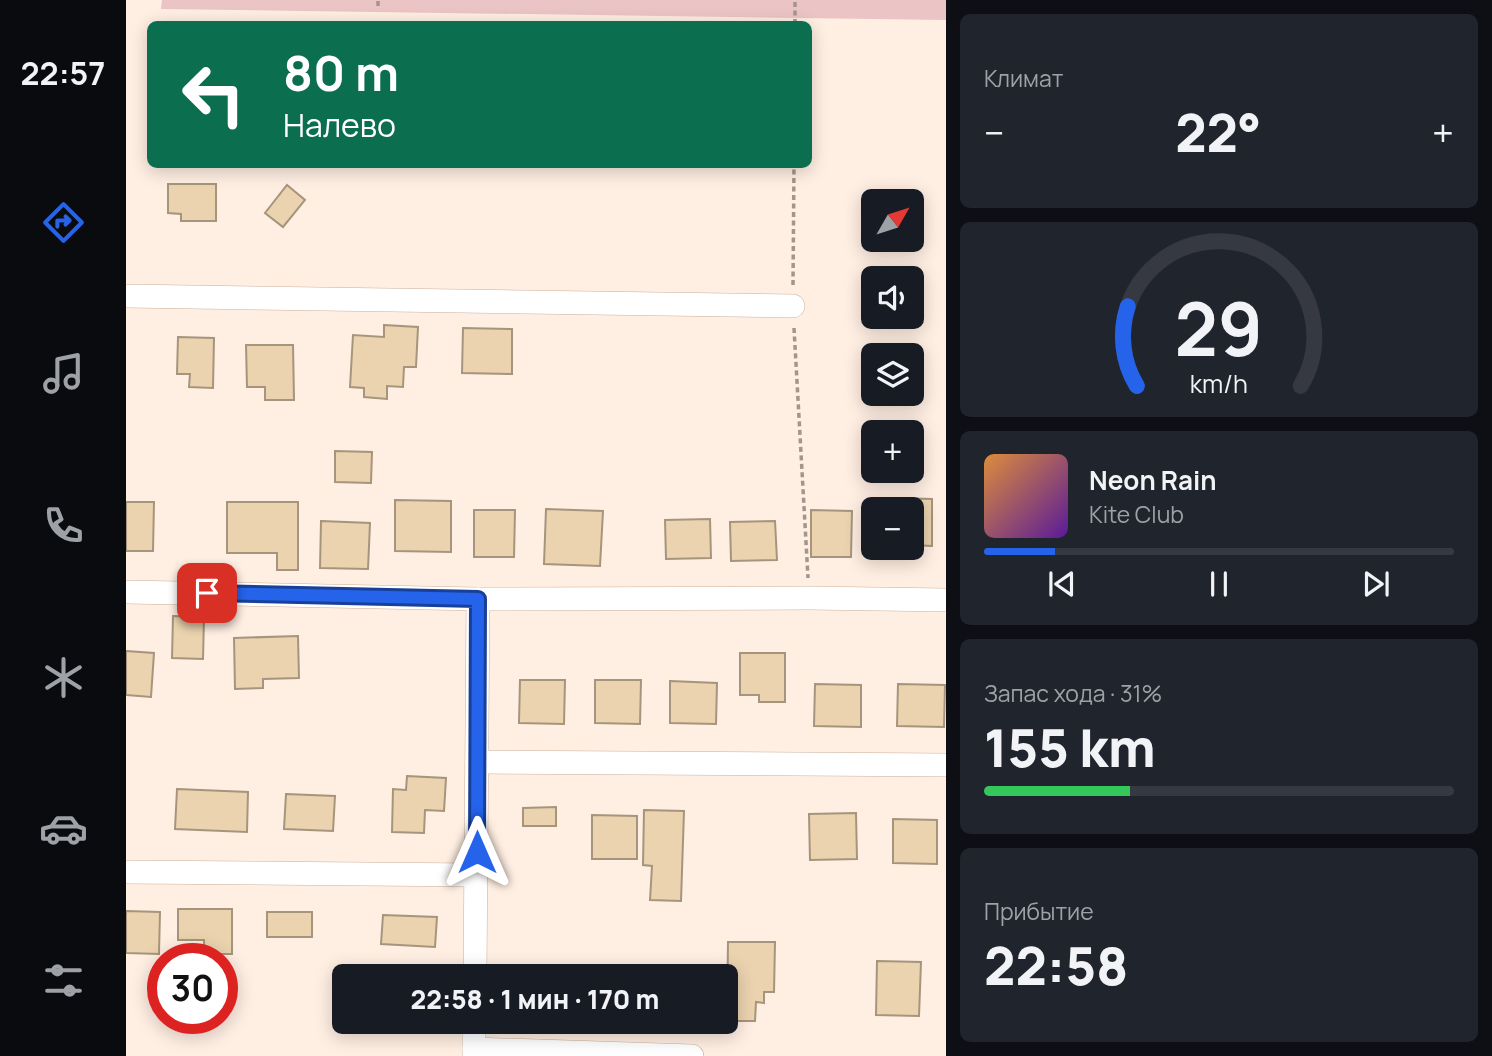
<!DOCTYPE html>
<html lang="ru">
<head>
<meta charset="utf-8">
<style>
	body { margin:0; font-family:Manrope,sans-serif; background:#20242c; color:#f1f3f6; height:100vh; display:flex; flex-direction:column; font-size:26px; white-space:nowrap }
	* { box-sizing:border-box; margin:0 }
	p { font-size:23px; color:#9ea1a6 }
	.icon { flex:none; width:38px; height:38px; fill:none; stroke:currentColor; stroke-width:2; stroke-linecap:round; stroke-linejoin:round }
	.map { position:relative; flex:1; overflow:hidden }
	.side { display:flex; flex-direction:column; gap:14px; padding:14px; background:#0d0f14; width:546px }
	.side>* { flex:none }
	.banner { position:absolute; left:21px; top:21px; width:665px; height:147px; border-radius:10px; box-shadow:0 4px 18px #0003; background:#0b6e4f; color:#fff; overflow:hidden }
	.needle { width:46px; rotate:51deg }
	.controls { position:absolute; left:735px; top:189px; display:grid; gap:14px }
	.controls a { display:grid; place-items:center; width:63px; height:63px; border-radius:10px; background:#171b24; box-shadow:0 4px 18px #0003; font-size:35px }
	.speed { position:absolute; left:21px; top:943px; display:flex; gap:14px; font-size:35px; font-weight:700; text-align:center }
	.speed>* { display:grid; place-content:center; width:91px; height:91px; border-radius:50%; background:#171b24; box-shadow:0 4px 18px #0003; line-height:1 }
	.speed .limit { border:10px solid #d22; background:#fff; color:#111 }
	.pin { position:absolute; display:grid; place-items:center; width:60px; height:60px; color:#fff; margin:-30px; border-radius:14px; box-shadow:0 4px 10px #0006 }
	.me { position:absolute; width:77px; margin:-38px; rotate:0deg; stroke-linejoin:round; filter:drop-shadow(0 0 5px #0008) }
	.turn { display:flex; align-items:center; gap:24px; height:147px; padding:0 21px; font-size:32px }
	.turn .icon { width:91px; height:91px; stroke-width:2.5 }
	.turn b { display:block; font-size:49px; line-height:60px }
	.big { font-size:52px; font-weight:800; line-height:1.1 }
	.side .tile { flex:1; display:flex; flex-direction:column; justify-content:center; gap:10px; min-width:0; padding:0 24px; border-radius:10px; background:#20242c }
	.side .dial { align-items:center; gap:0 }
	.dial svg { height:182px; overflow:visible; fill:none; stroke:#363941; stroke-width:7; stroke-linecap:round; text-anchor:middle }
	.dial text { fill:#f1f3f6; stroke:none }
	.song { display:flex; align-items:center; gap:21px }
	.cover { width:84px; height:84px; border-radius:10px; background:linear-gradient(135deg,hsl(30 70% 55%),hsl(270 70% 35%)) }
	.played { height:7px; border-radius:4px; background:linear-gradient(90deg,#2563eb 15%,#363941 15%) }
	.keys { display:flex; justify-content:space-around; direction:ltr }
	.heat { display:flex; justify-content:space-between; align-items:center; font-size:38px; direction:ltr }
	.charge { height:10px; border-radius:5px; background:linear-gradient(90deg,#34c759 31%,#363941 0) }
	.trip { position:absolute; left:206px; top:964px; width:406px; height:70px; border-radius:10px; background:#171b24; box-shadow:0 4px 18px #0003; font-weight:800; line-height:70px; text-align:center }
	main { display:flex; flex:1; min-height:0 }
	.tab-bar { display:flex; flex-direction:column; width:126px; justify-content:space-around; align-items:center; background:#090b0e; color:#9ea1a6 }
	.tab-bar .icon { width:49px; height:49px }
	.tab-bar .selected { color:#2563eb }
	.tab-bar b { font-size:32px; color:#f1f3f6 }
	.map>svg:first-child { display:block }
	.green { fill:#ebc5c5 }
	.building { fill:#ebd3af; stroke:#a6957c; stroke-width:2 }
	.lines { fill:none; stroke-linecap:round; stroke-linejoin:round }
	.minor-casing { stroke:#cab09d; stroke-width:24 }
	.path { stroke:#a3958b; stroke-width:3.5; stroke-dasharray:5 3.5; stroke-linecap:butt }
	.minor { stroke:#fff; stroke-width:23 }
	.route-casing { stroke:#184099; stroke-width:18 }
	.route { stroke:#2563eb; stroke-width:12 }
</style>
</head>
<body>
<main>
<nav class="tab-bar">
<b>22:57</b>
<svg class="icon selected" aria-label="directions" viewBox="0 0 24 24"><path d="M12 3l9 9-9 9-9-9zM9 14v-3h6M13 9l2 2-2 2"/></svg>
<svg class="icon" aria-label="music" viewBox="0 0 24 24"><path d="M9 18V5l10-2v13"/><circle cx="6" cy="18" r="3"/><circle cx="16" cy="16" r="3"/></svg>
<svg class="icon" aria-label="phone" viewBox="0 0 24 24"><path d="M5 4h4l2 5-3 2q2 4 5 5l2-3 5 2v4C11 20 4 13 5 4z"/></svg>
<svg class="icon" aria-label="climate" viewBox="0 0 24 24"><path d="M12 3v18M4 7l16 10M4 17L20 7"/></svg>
<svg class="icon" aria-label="car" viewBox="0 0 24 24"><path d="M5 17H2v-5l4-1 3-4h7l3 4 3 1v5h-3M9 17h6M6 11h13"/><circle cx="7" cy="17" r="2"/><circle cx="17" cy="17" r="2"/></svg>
<svg class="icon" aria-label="filters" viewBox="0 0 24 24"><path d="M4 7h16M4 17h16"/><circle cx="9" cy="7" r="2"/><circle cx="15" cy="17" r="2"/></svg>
</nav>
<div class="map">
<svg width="820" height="1056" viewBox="0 0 820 1056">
	<rect width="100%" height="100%" fill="#ffeee2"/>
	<path class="green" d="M 36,0 L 820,0 L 820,20 L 35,9 Z"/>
	<g class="building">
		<path d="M 42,184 L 90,184 L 90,221 L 55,221 L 55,214 L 42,213 Z"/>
		<path d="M 161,185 L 179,200 L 157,227 L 139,213 Z"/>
		<path d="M 258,325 L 292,327 L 290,367 L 278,367 L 277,387 L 261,386 L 261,399 L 238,397 L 238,388 L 224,387 L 227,335 L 258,337 Z"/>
		<path d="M 337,328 L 386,329 L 386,374 L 336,373 Z"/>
		<path d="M 52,337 L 88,338 L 87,388 L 63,387 L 64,374 L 51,374 Z"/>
		<path d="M 120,345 L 167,345 L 168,400 L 139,400 L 139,387 L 121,387 Z"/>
		<path d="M 209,451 L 246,452 L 245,483 L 209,482 Z"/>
		<path d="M 766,498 L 806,499 L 806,546 L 786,545 L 786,509 L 766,509 Z"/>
		<path d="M 269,500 L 325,501 L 325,552 L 269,551 Z"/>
		<path d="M 0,502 L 28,502 L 27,551 L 0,551 Z"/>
		<path d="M 101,502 L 172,502 L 172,570 L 151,570 L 151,553 L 101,553 Z"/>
		<path d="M 420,509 L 477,511 L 474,566 L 418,564 Z"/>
		<path d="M 348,510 L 389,510 L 388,557 L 348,557 Z"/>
		<path d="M 685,510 L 726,511 L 725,557 L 685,557 Z"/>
		<path d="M 584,519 L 585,558 L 540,559 L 539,520 Z"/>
		<path d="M 195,521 L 244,523 L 242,569 L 194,568 Z"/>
		<path d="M 649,521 L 651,560 L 605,561 L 604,522 Z"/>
		<path d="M 47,616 L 78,617 L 77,659 L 46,658 Z"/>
		<path d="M 172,636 L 173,678 L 137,679 L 137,688 L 109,689 L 108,638 Z"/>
		<path d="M 0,651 L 28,653 L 25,697 L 0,695 Z"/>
		<path d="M 614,653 L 659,653 L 659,702 L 633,702 L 633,695 L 614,695 Z"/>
		<path d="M 394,680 L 439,680 L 438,724 L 393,723 Z"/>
		<path d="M 469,680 L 515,680 L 514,724 L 469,723 Z"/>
		<path d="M 544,681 L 591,683 L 590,724 L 544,723 Z"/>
		<path d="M 689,684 L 735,685 L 735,727 L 688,726 Z"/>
		<path d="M 772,684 L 819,685 L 818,727 L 771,726 Z"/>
		<path d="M 281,776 L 320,778 L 318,811 L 299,810 L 298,833 L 266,832 L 267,789 L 280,790 Z"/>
		<path d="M 51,789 L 122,792 L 121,832 L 49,829 Z"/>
		<path d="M 160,794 L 209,796 L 207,831 L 158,829 Z"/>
		<path d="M 430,807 L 430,826 L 397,826 L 397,808 Z"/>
		<path d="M 518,810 L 558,811 L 555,901 L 524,900 L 526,866 L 517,865 Z"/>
		<path d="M 730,813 L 731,859 L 684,860 L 683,814 Z"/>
		<path d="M 466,815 L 511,816 L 511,859 L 466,859 Z"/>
		<path d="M 767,819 L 811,820 L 811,864 L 767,863 Z"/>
		<path d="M 52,909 L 106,909 L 106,954 L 78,954 L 78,940 L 52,940 Z"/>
		<path d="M 0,911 L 34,912 L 33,954 L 0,953 Z"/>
		<rect x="141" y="912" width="45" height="25"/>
		<path d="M 257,915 L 311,917 L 309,947 L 255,944 Z"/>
		<path d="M 602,942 L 649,942 L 648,992 L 638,992 L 638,1003 L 630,1002 L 629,1021 L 601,1021 Z"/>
		<path d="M 751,961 L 795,962 L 793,1016 L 750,1015 Z"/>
	</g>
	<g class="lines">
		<defs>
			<g id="minor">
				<path d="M 0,296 L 667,306"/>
				<path d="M 0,592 L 352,599 L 683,598 L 820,600"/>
				<path d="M 351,762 L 820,765"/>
				<path d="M 0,872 L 350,875"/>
				<path d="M 349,976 L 352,599"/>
				<path d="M 348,1049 L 566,1056"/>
				<path d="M 348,1056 L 348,1022"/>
			</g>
		</defs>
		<use href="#minor" class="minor-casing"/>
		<g class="path">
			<path d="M 252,6 L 252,0"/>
			<path d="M 669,24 L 669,0"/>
			<path d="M 667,285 L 668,164"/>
			<path d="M 668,328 L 682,578"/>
		</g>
		<use href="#minor" class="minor"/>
	</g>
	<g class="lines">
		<defs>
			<path id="route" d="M 81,593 L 352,599 L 351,852"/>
		</defs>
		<use href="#route" class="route-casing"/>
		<use href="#route" class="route"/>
	</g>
</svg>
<div class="controls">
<a><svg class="needle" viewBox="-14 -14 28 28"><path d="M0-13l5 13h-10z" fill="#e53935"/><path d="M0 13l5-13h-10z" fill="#9ea1a6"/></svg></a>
<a><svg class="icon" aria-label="sound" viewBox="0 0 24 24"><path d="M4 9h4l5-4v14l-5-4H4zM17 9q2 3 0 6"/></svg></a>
<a><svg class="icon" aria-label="layers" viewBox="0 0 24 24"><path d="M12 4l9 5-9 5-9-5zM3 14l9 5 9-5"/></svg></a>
<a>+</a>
<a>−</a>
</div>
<div class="speed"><div class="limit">30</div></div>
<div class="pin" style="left:81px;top:593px;background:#d93025"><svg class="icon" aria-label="arrive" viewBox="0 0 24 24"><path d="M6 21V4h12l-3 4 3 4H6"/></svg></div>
<svg class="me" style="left:351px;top:852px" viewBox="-20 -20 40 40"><path d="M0-17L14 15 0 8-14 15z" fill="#2563eb" stroke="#fff" stroke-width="4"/></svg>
<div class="trip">22:58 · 1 мин · 170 m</div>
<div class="banner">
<div class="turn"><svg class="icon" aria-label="left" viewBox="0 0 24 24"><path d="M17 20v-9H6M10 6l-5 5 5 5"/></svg><div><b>80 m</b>Налево</div></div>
</div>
</div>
<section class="side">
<div class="tile"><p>Климат</p>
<div class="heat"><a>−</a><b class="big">22°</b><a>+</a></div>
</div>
<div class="tile dial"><svg viewBox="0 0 100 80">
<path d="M14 69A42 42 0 1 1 86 69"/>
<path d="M14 69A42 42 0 0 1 10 34" stroke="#2563eb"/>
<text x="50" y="56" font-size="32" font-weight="700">29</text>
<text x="50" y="72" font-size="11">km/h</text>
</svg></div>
<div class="tile">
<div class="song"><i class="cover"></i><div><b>Neon Rain</b><p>Kite Club</p></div></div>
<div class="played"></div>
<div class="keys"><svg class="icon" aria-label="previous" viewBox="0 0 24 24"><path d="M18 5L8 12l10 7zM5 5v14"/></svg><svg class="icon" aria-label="pause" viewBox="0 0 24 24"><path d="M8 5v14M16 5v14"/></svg><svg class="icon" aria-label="next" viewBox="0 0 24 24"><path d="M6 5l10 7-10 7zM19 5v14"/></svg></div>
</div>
<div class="tile"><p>Запас хода · 31%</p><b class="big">155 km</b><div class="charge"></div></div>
<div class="tile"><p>Прибытие</p><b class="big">22:58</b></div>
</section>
</main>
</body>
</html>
